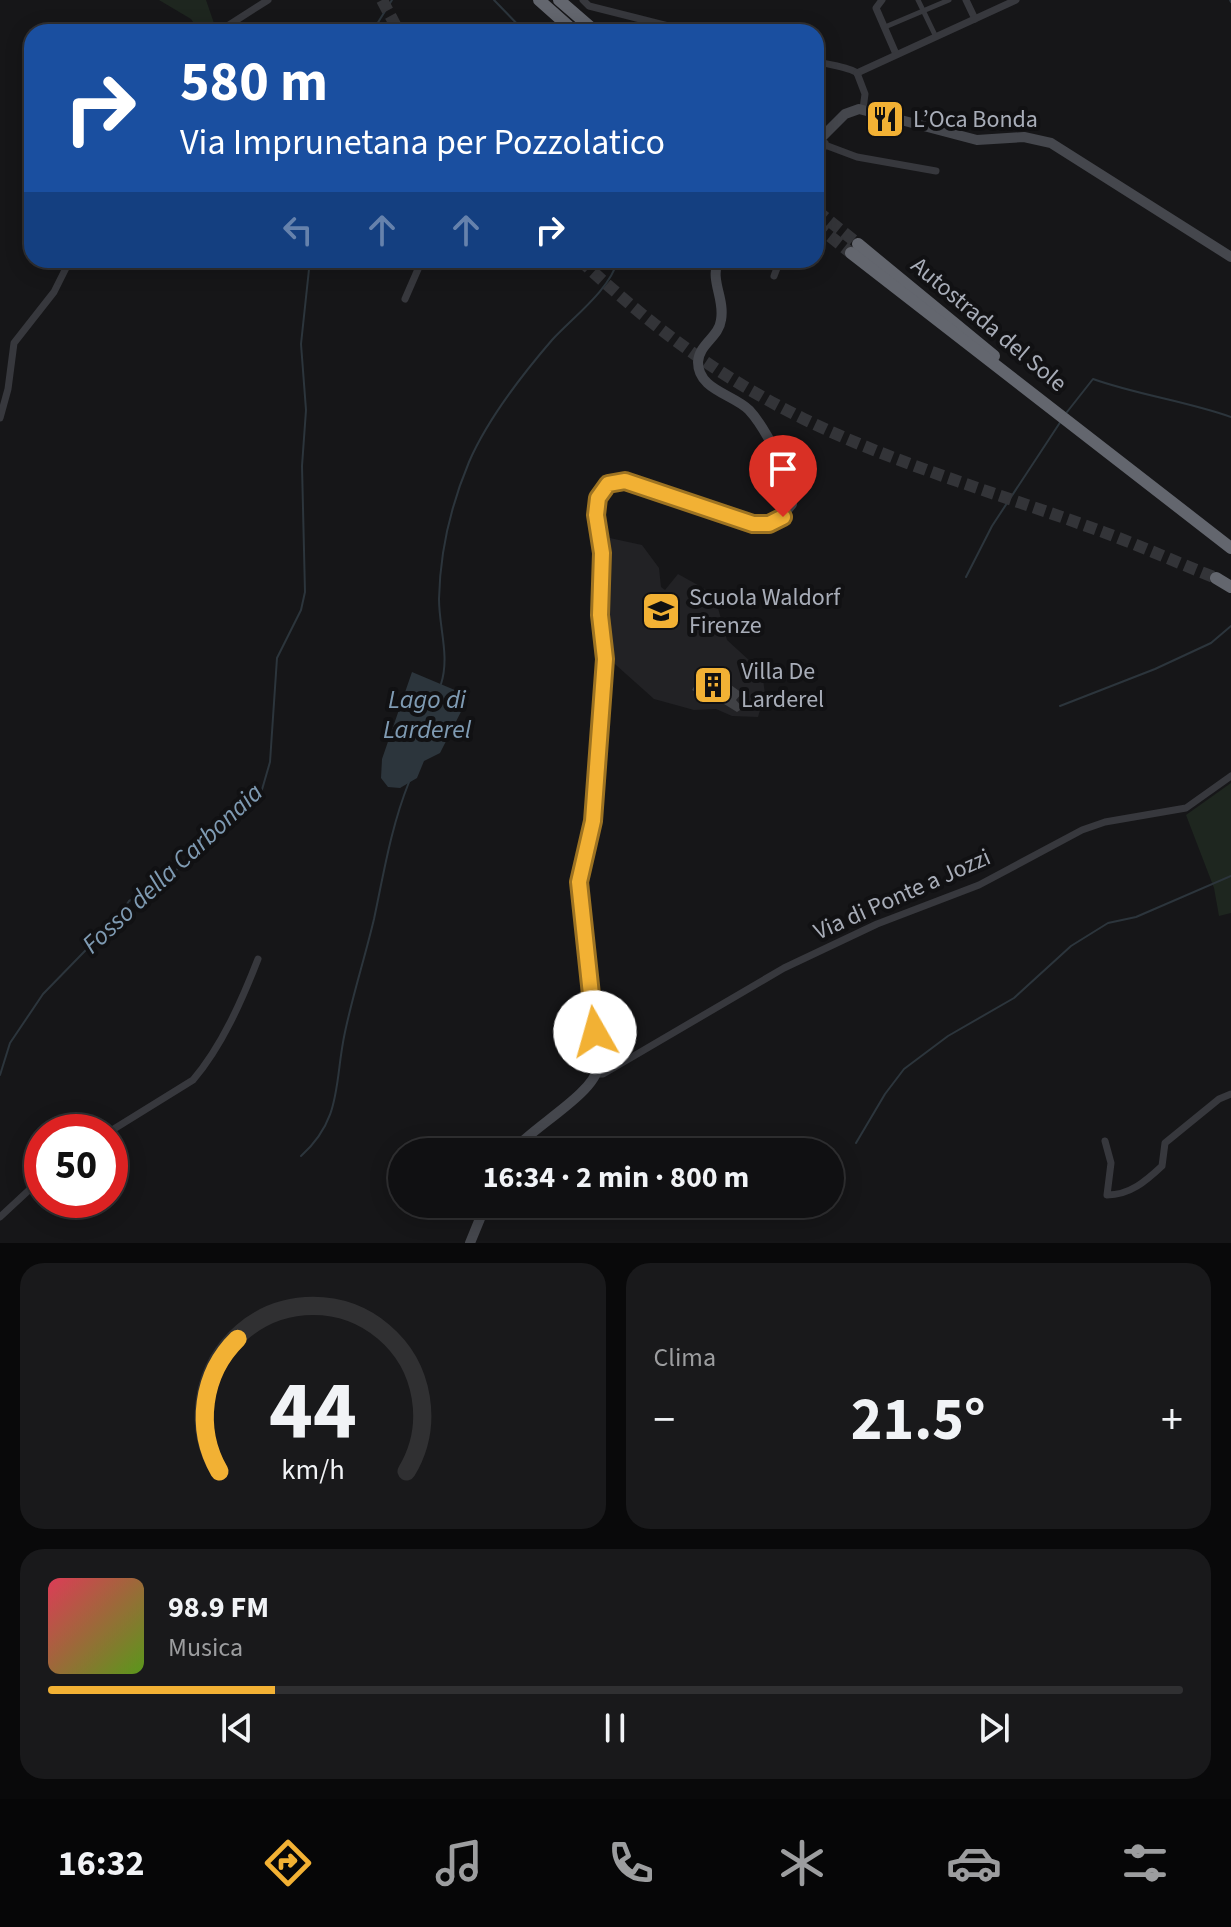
<!DOCTYPE html>
<html lang="it">
<head>
<meta charset="utf-8">
<style>
	body { margin:0; font-family:"Source Sans 3",sans-serif; background:#19191b; color:#f1f3f6; height:100vh; display:flex; flex-direction:column; font-size:30px; white-space:nowrap }
	* { box-sizing:border-box; margin:0 }
	p { font-size:26px; color:#9c9d9f }
	.icon { flex:none; width:44px; height:44px; fill:none; stroke:currentColor; stroke-width:2; stroke-linecap:round; stroke-linejoin:round }
	.map { position:relative; height:1243px; overflow:hidden }
	.details { display:flex; flex-direction:column; gap:20px; padding:20px; background:#09090a; flex:1 }
	.details>* { flex:none }
	.guide { position:absolute; left:24px; top:24px; width:800px; height:244px; border-radius:24px; box-shadow:0 4px 20px #0003,0 0 0 2px #303032; background:#1a4fa0; color:#fff; overflow:hidden }
	.speed { position:absolute; left:24px; top:1114px; display:flex; gap:16px; font-size:40px; font-weight:700; text-align:center }
	.speed>* { display:grid; place-content:center; width:104px; height:104px; border-radius:50%; background:#101012; box-shadow:0 4px 20px #0003,0 0 0 2px #303032; line-height:1 }
	.speed .limit { border:12px solid #d22; background:#fff; color:#111 }
	.pin { position:absolute; display:grid; place-items:center; width:68px; height:68px; color:#fff; margin:-82px -34px; border-radius:50% 50% 50% 0; rotate:-45deg; box-shadow:0 0 8px #0007 }
	.pin .icon { rotate:45deg }
	.me { position:absolute; width:88px; margin:-44px; rotate:353deg; stroke-linejoin:round; filter:drop-shadow(0 0 6px #0008) }
	.turn { display:flex; align-items:center; gap:28px; height:168px; padding:0 24px; font-size:36px }
	.turn .icon { width:104px; height:104px; stroke-width:2.5 }
	.turn b { display:block; font-size:56px; line-height:68px }
	.lanes { display:flex; align-items:center; height:76px; padding:0 24px; background:#0003; justify-content:center; gap:40px; direction:ltr }
	.lanes .off { opacity:.35 }
	.big { font-size:60px; font-weight:700; line-height:1.1 }
	.details .card { flex:1; display:flex; flex-direction:column; justify-content:center; gap:12px; min-width:0; padding:0 28px; border-radius:24px; background:#19191b }
	.details .dial { align-items:center; gap:0 }
	.dial svg { height:208px; overflow:visible; fill:none; stroke:#303032; stroke-width:7; stroke-linecap:round; text-anchor:middle }
	.dial text { fill:#f1f3f6; stroke:none }
	.song { display:flex; align-items:center; gap:24px }
	.cover { width:96px; height:96px; border-radius:12px; background:linear-gradient(135deg,hsl(350 70% 55%),hsl(90 70% 35%)) }
	.played { height:8px; border-radius:4px; background:linear-gradient(90deg,#f2b134 20%,#303032 20%) }
	.keys { display:flex; justify-content:space-around; direction:ltr }
	.heat { display:flex; justify-content:space-between; align-items:center; font-size:44px; direction:ltr }
	.details .tiles { flex:1; display:grid; gap:20px; grid-template-columns:1fr 1fr }
	.card:last-child { grid-column:span 2 }
	.trip { position:absolute; left:388px; top:1138px; width:456px; height:80px; border-radius:40px; background:#101012; box-shadow:0 4px 20px #0003,0 0 0 2px #303032; font-weight:700; line-height:80px; text-align:center }
	.menu { display:flex; height:128px; justify-content:space-around; align-items:center; background:#060607; color:#9c9d9f }
	.menu .icon { width:56px; height:56px }
	.menu .active { color:#f2b134 }
	.menu b { font-size:36px; color:#f1f3f6 }
	.map>svg:first-child { display:block }
	.built { fill:#222225 }
	.green { fill:#1e261f }
	.water { fill:#2c353c }
	.lines { fill:none; stroke-linecap:round; stroke-linejoin:round }
	.stream { stroke:#2c353c; stroke-width:2 }
	.building { fill:#404145 }
	.motorway-tunnel { stroke:#333438; stroke-width:12; stroke-dasharray:12 6; stroke-linecap:butt }
	.pedestrian { stroke:#37383d; stroke-width:5 }
	.minor { stroke:#37383d; stroke-width:7 }
	.secondary { stroke:#45474d; stroke-width:10 }
	.motorway { stroke:#63666e; stroke-width:12 }
	.route-casing { stroke:#9d7322; stroke-width:20 }
	.route { stroke:#f2b134; stroke-width:14 }
	.labels { text-anchor:middle; stroke-width:8; stroke-linejoin:round; paint-order:stroke }
	.poi-label { font-size:24px; fill:#a8adb8; stroke:#111113; text-anchor:start }
	.street-label { font-size:24px; fill:#a8adb8; stroke:#111113 }
	.water-label { font-size:26px; font-style:italic; fill:#7f9bb3; stroke:#111113 }
</style>
</head>
<body>
<div class="map">
<svg width="1231" height="1243" viewBox="0 0 1231 1243">
	<rect width="100%" height="100%" fill="#161618"/>
	<path class="built" d="M 605,537 L 642,545 L 659,568 L 661,587 L 665,590 L 678,574 L 714,594 L 727,640 L 762,672 L 765,694 L 758,717 L 732,716 L 716,709 L 694,710 L 654,699 L 607,657 L 603,629 Z"/>
	<g class="green">
		<path d="M 159,0 L 206,0 L 216,29 L 200,32 L 191,19 Z"/>
		<path d="M 1231,783 L 1231,913 L 1219,916 L 1214,888 L 1186,815 Z"/>
	</g>
	<path class="water" d="M 412,672 L 469,696 L 440,753 L 424,761 L 417,778 L 400,788 L 388,787 L 381,778 L 382,759 Z"/>
	<g class="lines">
		<g class="stream">
			<path d="M 494,0 L 525,32"/>
			<path d="M 1230,0 L 1231,2"/>
			<path d="M 372,32 L 392,0"/>
			<path d="M 1067,412 L 1093,379 C 1138,395 1186,401 1231,417"/>
			<path d="M 966,577 L 992,526 L 1061,421"/>
			<path d="M 441,684 C 450,656 439,628 439,599 C 440,551 451,505 469,462 C 488,418 521,376 552,340 C 573,317 609,291 618,260"/>
			<path d="M 1060,706 L 1155,669 L 1211,643 L 1231,626"/>
			<path d="M 0,1075 L 10,1043 L 43,994 L 119,916 L 129,901 L 162,883 L 261,793 L 270,762 L 277,658 L 301,610 L 305,592 L 302,466 L 306,410 L 301,344 L 310,260"/>
			<path d="M 856,1143 L 885,1094 L 904,1069 L 948,1036 L 1014,998 L 1071,946 L 1108,923 L 1136,917 L 1231,876"/>
			<path d="M 301,1156 C 343,1118 334,1082 345,1032 C 353,994 365,957 374,919 C 384,872 391,827 409,782"/>
		</g>
	</g>
	<path class="building" d="M 706,667 L 742,693 L 736,700 L 743,708 L 737,712 L 711,696 L 709,699 L 692,690 Z"/>
	<g class="lines">
		<g class="motorway-tunnel">
			<path d="M 382,0 L 399,32"/>
			<path d="M 816,210 L 858,244"/>
			<path d="M 816,225 L 851,253"/>
			<path d="M 580,260 C 635,311 693,358 759,395 C 866,457 988,489 1103,532 C 1141,546 1178,563 1216,578"/>
		</g>
		<g class="pedestrian">
			<path d="M 918,0 L 936,37"/>
			<path d="M 885,27 L 949,0"/>
		</g>
		<g class="minor">
			<path d="M 583,0 L 589,6 L 692,32"/>
			<path d="M 882,0 L 876,8 L 896,54"/>
			<path d="M 966,0 L 975,19"/>
			<path d="M 218,32 L 268,0"/>
			<path d="M 816,61 C 828,65 850,67 857,73"/>
			<path d="M 857,73 L 1016,0"/>
			<path d="M 857,73 L 865,94 L 863,109"/>
			<path d="M 825,145 L 857,157 L 936,171"/>
			<path d="M 816,168 L 825,143"/>
			<path d="M 774,276 L 780,260"/>
			<path d="M 405,299 L 422,260"/>
			<path d="M 0,418 L 8,389 L 14,343 L 54,292 L 70,260"/>
			<path d="M 597,1074 L 603,1074 L 784,968 L 877,924 L 979,885 L 1082,830 L 1105,822 L 1186,808 L 1231,776"/>
			<path d="M 109,1132 L 193,1080 C 222,1046 242,1000 258,959"/>
			<path d="M 1105,1141 L 1111,1163 L 1107,1195 C 1130,1195 1146,1181 1162,1166 L 1165,1143 L 1219,1099 L 1231,1094"/>
			<path d="M 0,1217 L 42,1178"/>
		</g>
		<g class="secondary">
			<path d="M 816,143 L 845,114 L 859,109 L 977,140 L 1024,137 L 1051,143 L 1231,257"/>
			<path d="M 512,1152 C 531,1128 594,1094 598,1067 L 579,882 L 593,821 L 605,659 L 600,615 L 602,553 L 596,522 L 598,498 L 608,484 L 625,481 L 759,524 L 779,520 L 792,504 C 795,483 764,426 749,410 C 733,394 698,390 698,362 C 699,344 719,337 721,320 C 725,298 710,282 718,260"/>
			<path d="M 470,1243 L 486,1204"/>
		</g>
		<g class="motorway">
			<path d="M 539,0 L 575,32"/>
			<path d="M 559,0 L 596,32"/>
			<path d="M 858,244 L 994,356"/>
			<path d="M 851,253 L 1231,548"/>
			<path d="M 1216,578 L 1231,587"/>
		</g>
	</g>
	<g class="lines">
		<defs>
			<path id="route" d="M 595,1032 L 579,882 L 593,821 L 605,659 L 600,615 L 602,553 L 596,515 L 598,498 L 608,484 L 625,481 L 753,524 L 769,524 L 783,517"/>
		</defs>
		<use href="#route" class="route-casing"/>
		<use href="#route" class="route"/>
	</g>
	<defs>
		<symbol id="restaurant-square" viewBox="-11 -11 22 22"><rect x="-9" y="-9" width="18" height="18" rx="4" fill="#f2b134" stroke="#111113"/><path d="M-5-6h1v4h1v-4h1v4h1v-4h1v5L-1.5 .5V6h-2V.5L-5-1ZM5-6V6H3V1.5H1.5Q1.5-4 5-6Z" fill="#111"/></symbol>
		<symbol id="school-square" viewBox="-11 -11 22 22"><rect x="-9" y="-9" width="18" height="18" rx="4" fill="#f2b134" stroke="#111113"/><path d="M0-5L7-2L0 1L-7-2ZM-4 1L0 2.5L4 1V4Q0 6-4 4Z" fill="#111"/></symbol>
		<symbol id="building-square" viewBox="-11 -11 22 22"><rect x="-9" y="-9" width="18" height="18" rx="4" fill="#f2b134" stroke="#111113"/><path d="M-4-6H4V6H1V3H-1V6H-4ZM-2.5-4.3h1.7v1.8h-1.7ZM.8-4.3h1.7v1.8H.8ZM-2.5-1h1.7V.8h-1.7ZM.8-1h1.7V.8H.8Z" fill="#111"/></symbol>
	</defs>
	<g fill-rule="evenodd">
		<use href="#restaurant-square" x="863" y="97" width="44" height="44"/>
		<use href="#school-square" x="639" y="589" width="44" height="44"/>
		<use href="#building-square" x="691" y="663" width="44" height="44"/>
	</g>
	<g class="labels">
		<g class="poi-label">
			<text x="913" y="127">L’Oca Bonda</text>
			<text x="689" y="605">Scuola Waldorf<tspan x="689" dy="28">Firenze</tspan></text>
			<text x="741" y="679">Villa De<tspan x="741" dy="28">Larderel</tspan></text>
		</g>
		<g class="street-label">
			<text transform="translate(989 324) rotate(40)" y="8">Autostrada del Sole</text>
			<text transform="translate(902 894) rotate(-24)" y="8">Via di Ponte a Jozzi</text>
		</g>
		<g class="water-label">
			<text x="427" y="708">Lago di<tspan x="427" dy="30">Larderel</tspan></text>
			<text transform="translate(172 868) rotate(-43)" y="9">Fosso della Carbonaia</text>
		</g>
	</g>
</svg>
<div class="speed"><div class="limit">50</div></div>
<div class="pin" style="left:783px;top:517px;background:#d93025"><svg class="icon" aria-label="arrive" viewBox="0 0 24 24"><path d="M6 21V4h12l-3 4 3 4H6"/></svg></div>
<svg class="me" style="left:595px;top:1032px" viewBox="-20 -20 40 40"><circle r="19" fill="#fff"/><path d="M0-13L10 11 0 6-10 11z" fill="#f2b134"/></svg>
<div class="trip">16:34 · 2 min · 800 m</div>
<div class="guide">
<div class="turn"><svg class="icon" aria-label="right" viewBox="0 0 24 24"><path d="M7 20v-9h11M14 6l5 5-5 5"/></svg><div><b>580 m</b>Via Imprunetana per Pozzolatico</div></div>
<div class="lanes"><svg class="icon off" aria-label="left" viewBox="0 0 24 24"><path d="M17 20v-9H6M10 6l-5 5 5 5"/></svg><svg class="icon off" aria-label="ahead" viewBox="0 0 24 24"><path d="M12 20V5M6 11l6-6 6 6"/></svg><svg class="icon off" aria-label="ahead" viewBox="0 0 24 24"><path d="M12 20V5M6 11l6-6 6 6"/></svg><svg class="icon" aria-label="right" viewBox="0 0 24 24"><path d="M7 20v-9h11M14 6l5 5-5 5"/></svg></div>
</div>
</div>
<section class="details">
<div class="tiles">
<div class="card dial"><svg viewBox="0 0 100 80">
<path d="M14 69A42 42 0 1 1 86 69"/>
<path d="M14 69A42 42 0 0 1 21 18" stroke="#f2b134"/>
<text x="50" y="56" font-size="32" font-weight="700">44</text>
<text x="50" y="72" font-size="11">km/h</text>
</svg></div>
<div class="card"><p>Clima</p>
<div class="heat"><a>−</a><b class="big">21.5°</b><a>+</a></div>
</div>
<div class="card">
<div class="song"><i class="cover"></i><div><b>98.9 FM</b><p>Musica</p></div></div>
<div class="played"></div>
<div class="keys"><svg class="icon" aria-label="previous" viewBox="0 0 24 24"><path d="M18 5L8 12l10 7zM5 5v14"/></svg><svg class="icon" aria-label="pause" viewBox="0 0 24 24"><path d="M8 5v14M16 5v14"/></svg><svg class="icon" aria-label="next" viewBox="0 0 24 24"><path d="M6 5l10 7-10 7zM19 5v14"/></svg></div>
</div>
</div>
</section>
<nav class="menu">
<b>16:32</b>
<svg class="icon active" aria-label="directions" viewBox="0 0 24 24"><path d="M12 3l9 9-9 9-9-9zM9 14v-3h6M13 9l2 2-2 2"/></svg>
<svg class="icon" aria-label="music" viewBox="0 0 24 24"><path d="M9 18V5l10-2v13"/><circle cx="6" cy="18" r="3"/><circle cx="16" cy="16" r="3"/></svg>
<svg class="icon" aria-label="phone" viewBox="0 0 24 24"><path d="M5 4h4l2 5-3 2q2 4 5 5l2-3 5 2v4C11 20 4 13 5 4z"/></svg>
<svg class="icon" aria-label="climate" viewBox="0 0 24 24"><path d="M12 3v18M4 7l16 10M4 17L20 7"/></svg>
<svg class="icon" aria-label="car" viewBox="0 0 24 24"><path d="M5 17H2v-5l4-1 3-4h7l3 4 3 1v5h-3M9 17h6M6 11h13"/><circle cx="7" cy="17" r="2"/><circle cx="17" cy="17" r="2"/></svg>
<svg class="icon" aria-label="filters" viewBox="0 0 24 24"><path d="M4 7h16M4 17h16"/><circle cx="9" cy="7" r="2"/><circle cx="15" cy="17" r="2"/></svg>
</nav>
</body>
</html>
